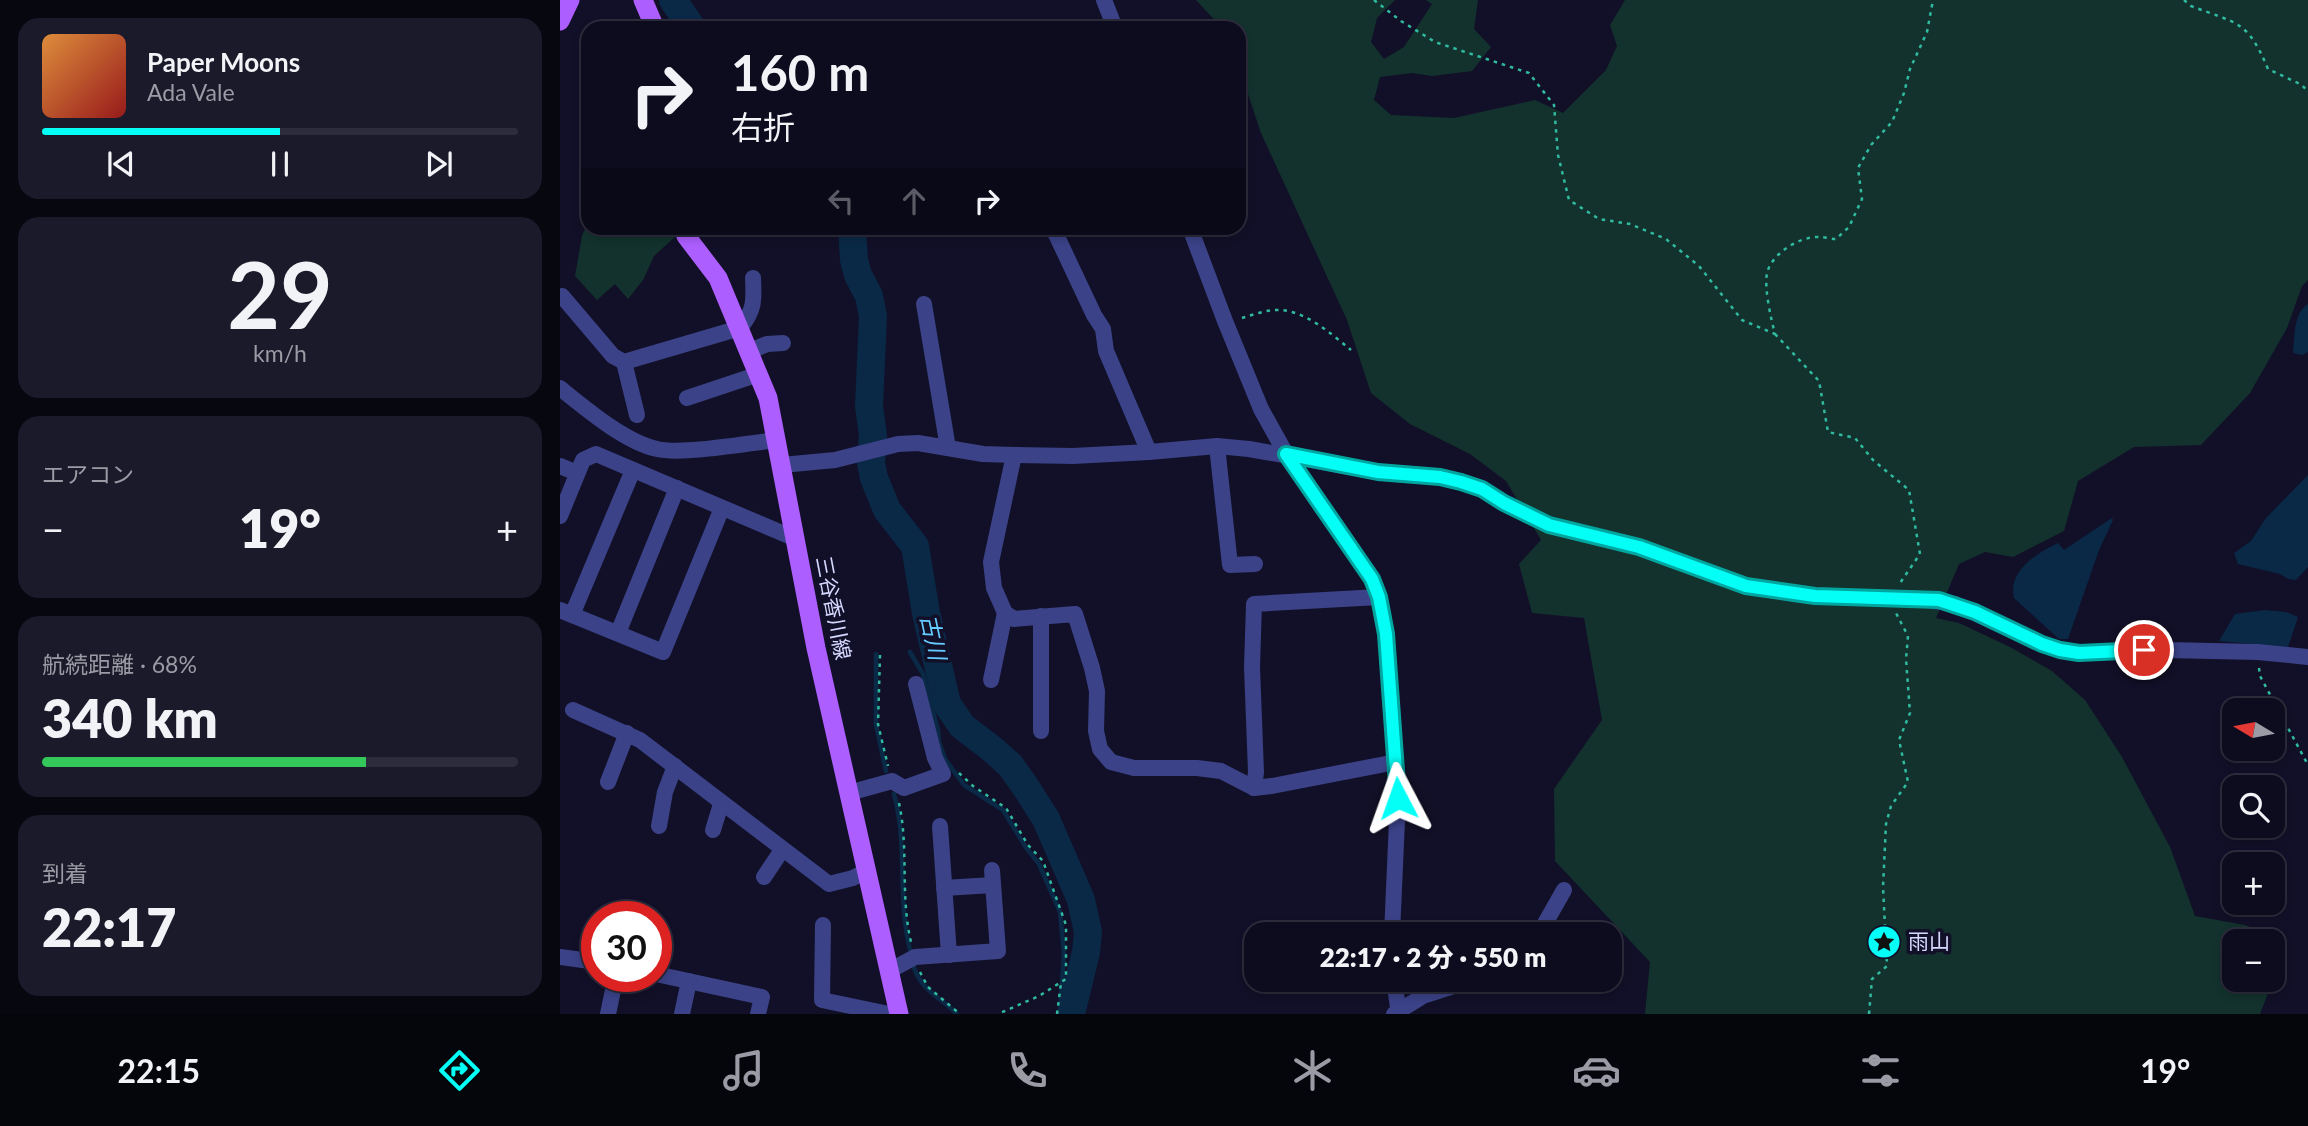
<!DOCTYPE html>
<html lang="ja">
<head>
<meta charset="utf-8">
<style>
	body { margin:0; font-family:Lato,"Noto Sans JP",sans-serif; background:#1b1a2b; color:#f1f3f6; height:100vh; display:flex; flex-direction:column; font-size:26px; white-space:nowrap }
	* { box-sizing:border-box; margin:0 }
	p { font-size:23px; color:#9a9ba4 }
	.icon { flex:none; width:38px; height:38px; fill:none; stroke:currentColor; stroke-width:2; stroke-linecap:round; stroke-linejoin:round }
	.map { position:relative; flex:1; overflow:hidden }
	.panel { display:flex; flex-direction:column; gap:18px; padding:18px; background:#070710; width:560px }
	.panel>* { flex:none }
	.guide { position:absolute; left:21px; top:21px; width:665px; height:214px; border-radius:21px; box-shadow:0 4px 10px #0003,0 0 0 2px #2d2c3c; background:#0d0c1e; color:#f1f3f6; overflow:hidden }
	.needle { width:46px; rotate:280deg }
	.buttons { position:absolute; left:1662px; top:698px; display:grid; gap:14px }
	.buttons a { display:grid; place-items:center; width:63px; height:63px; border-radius:14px; background:#0d0c1e; box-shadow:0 4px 10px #0003,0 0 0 2px #2d2c3c; font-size:35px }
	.speed { position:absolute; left:21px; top:901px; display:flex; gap:14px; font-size:35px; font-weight:700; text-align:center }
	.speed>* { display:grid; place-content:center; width:91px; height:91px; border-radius:50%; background:#0d0c1e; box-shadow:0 4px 10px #0003,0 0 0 2px #2d2c3c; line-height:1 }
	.speed .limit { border:10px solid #d22; background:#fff; color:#111 }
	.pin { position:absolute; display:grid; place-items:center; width:60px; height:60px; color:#fff; margin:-30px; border:4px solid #fff; border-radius:50%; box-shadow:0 2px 7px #0007 }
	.me { position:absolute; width:77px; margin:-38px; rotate:356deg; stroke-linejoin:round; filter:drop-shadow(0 0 5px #0008) }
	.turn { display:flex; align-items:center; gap:24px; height:147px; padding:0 35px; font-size:32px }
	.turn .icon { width:91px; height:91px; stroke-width:2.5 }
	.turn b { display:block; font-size:49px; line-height:60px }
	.lanes { display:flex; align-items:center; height:66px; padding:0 35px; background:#0003; justify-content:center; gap:35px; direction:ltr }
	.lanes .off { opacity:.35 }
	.big { font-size:52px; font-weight:800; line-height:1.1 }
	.panel .widget { flex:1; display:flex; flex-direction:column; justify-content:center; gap:10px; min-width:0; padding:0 24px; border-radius:21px; background:#1b1a2b }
	.panel .dial { align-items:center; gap:0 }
	.dial b { font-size:91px; line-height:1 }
	.song { display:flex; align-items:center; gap:21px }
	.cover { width:84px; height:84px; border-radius:10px; background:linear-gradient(135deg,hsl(30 70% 55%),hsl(0 70% 35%)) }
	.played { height:7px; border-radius:4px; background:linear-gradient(90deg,#03fff6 50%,#2d2c3c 50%) }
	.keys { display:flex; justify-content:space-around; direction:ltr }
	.heat { display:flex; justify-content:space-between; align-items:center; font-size:38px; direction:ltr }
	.charge { height:10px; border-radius:5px; background:linear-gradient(90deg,#34c759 68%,#2d2c3c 0) }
	.trip { position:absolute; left:684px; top:922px; width:378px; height:70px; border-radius:21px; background:#0d0c1e; box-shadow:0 4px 10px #0003,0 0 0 2px #2d2c3c; font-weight:800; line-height:70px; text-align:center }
	.menu { display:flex; height:112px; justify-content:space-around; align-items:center; background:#05050c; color:#9a9ba4 }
	.menu .icon { width:49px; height:49px }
	.menu .current { color:#03fff6 }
	.menu b { font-size:32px; color:#f1f3f6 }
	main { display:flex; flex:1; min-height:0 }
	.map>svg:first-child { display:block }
	.green { fill:#13322d }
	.water { fill:#0a2947 }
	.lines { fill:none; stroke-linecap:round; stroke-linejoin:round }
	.stream { stroke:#0a2947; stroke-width:4.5 }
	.river { stroke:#0a2947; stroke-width:28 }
	.path { stroke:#30bba0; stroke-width:2.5; stroke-dasharray:3.5 5; stroke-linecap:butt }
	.minor { stroke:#3b4287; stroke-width:16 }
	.major { stroke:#ad5eff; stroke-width:19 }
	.route-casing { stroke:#02a6a0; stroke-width:18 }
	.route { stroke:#03fff6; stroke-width:12 }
	.labels { text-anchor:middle; stroke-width:7; stroke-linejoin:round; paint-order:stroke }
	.street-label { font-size:21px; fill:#d7d8ff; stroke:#111028 }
	.poi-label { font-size:21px; fill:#d7d8ff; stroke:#111028; text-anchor:start }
	.water-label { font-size:23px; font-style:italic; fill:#65ccff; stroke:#111028 }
</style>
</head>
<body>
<main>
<section class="panel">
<div class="widget">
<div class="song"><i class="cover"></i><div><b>Paper Moons</b><p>Ada Vale</p></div></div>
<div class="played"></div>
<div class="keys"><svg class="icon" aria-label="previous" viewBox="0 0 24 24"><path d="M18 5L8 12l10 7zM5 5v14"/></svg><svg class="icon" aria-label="pause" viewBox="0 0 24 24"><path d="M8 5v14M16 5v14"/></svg><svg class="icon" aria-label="next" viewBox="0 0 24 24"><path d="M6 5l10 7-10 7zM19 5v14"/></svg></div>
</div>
<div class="widget dial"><b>29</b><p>km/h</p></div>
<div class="widget"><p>エアコン</p>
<div class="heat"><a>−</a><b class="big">19°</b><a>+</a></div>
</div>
<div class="widget"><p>航続距離 · 68%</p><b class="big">340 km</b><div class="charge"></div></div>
<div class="widget"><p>到着</p><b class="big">22:17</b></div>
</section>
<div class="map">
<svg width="1748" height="1014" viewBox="0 0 1748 1014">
	<rect width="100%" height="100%" fill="#111028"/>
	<g class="green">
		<path d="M 636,0 L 835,0 L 817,18 L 811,42 L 824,59 L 844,47 L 872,4 L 866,0 L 918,0 L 914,29 L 931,47 L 912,71 L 872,76 L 852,73 L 820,77 L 814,100 L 831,115 L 894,118 L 975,100 L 1003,113 L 1046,70 L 1057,46 L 1050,25 L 1065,0 L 1748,0 L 1748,280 L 1742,286 L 1727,328 L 1690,393 L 1641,445 L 1574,447 L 1518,481 L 1504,531 L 1453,557 L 1425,552 L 1399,564 L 1376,618 L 1399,623 L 1450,647 L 1492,671 L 1525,700 L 1562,757 L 1610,847 L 1635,916 L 1685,925 L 1727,942 L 1713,980 L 1713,942 L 1675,942 L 1675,980 L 1713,980 L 1700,1014 L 1085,1014 L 1090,962 L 995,861 L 994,789 L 1042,720 L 1024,618 L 972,613 L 959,564 L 981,540 L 946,481 L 910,454 L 850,424 L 811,393 L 787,320 L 701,133 L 679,67 L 679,28 L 662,28 Z"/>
		<path d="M 28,221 L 28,228 L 111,228 L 116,236 L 94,256 L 83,280 L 68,299 L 55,284 L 37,300 L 15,276 L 22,236 Z"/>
	</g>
	<g class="water">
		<path d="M 1748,304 L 1748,352 L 1742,355 L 1733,353 C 1735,337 1733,313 1748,304 Z"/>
		<path d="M 1748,475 L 1748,567 L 1736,580 L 1728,579 L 1720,574 L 1678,564 L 1674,553 L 1691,541 L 1706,518 Z"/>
		<path d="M 1552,518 L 1553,520 L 1539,550 L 1508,639 L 1499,639 L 1454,598 C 1447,571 1477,553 1498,543 L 1504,550 Z"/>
		<path d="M 1705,610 L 1726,612 L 1738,617 L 1728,647 L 1659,641 L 1675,614 Z"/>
	</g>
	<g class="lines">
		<g class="stream">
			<path d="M 350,652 L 363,674 L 378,730 L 379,742 L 385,759 L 404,785 L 443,810 L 465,846 L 479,864 L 500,912 L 504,953 L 500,1014"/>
			<path d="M 316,654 L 316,725 L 326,771"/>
			<path d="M 334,794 C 348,845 337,898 350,950"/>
			<path d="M 353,964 C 359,989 380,997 397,1014"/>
		</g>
		<g class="river">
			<path d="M 113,0 L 132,28"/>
			<path d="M 292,228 L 294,260 L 298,275 L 309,296 L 313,316 L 309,406 L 313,436 L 311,463 L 314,478 L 327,510 L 355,546 L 366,613 L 387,704 L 402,726 L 432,749 L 450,765 L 465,786 L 486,819 L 521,900 L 528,932 L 526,952 L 511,1014"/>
		</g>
		<g class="path">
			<path d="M 814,0 L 841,21 L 875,42 L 969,73 L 994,105 L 998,155 L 1009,200 L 1039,219 L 1070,224 L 1106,239 L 1139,266 L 1182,320 L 1215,334 C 1211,319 1204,288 1207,273 C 1212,253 1240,236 1260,237 C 1265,237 1271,239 1276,239 L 1289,227 L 1302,199 L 1298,168 L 1311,145 L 1332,122 L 1344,93 L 1350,69 L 1367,32 L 1373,0"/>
			<path d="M 1624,0 L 1631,6 C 1677,24 1687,19 1708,69 L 1742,85 L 1748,92"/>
			<path d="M 682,318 C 692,315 703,311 714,310 C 743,308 770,333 791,350"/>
			<path d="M 1215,334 L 1259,381 L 1268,432 L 1295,438 L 1313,460 L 1349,490 L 1360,554 L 1340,583"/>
			<path d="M 320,655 L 318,724 L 328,766"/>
			<path d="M 1699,668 L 1700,676 L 1748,765"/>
			<path d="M 399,773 L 413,786 L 446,808 L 468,845 L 483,861 L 506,925 L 506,979 L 479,996 L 438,1014"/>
			<path d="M 339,803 C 349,848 340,896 351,942"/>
			<path d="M 360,972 L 368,987 L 400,1014"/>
			<path d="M 497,1014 L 501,983"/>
			<path d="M 1309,1014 L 1312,979 L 1327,966 L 1323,887 L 1326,824 L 1331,806 L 1348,782 L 1339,740 L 1350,713 L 1346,659 L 1348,636 L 1336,613"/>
		</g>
		<g class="minor">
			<path d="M 544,0 L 555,28"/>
			<path d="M 493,228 L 534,315 L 543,329 L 546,351 L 589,452"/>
			<path d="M 630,228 L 665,321 L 701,409 L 726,454 L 812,579 L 819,597 L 826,634 L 838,798 L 832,934"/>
			<path d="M 2,296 L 53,356 L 64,362 L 180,328 C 195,310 194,300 193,278"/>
			<path d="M 364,304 L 388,448"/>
			<path d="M 190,351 L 207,344 L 223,343"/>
			<path d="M 64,362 L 77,415"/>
			<path d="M 0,388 C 26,409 65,442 97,449 C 123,455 188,443 217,440"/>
			<path d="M 127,398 L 199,374"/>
			<path d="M 657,446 L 670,565 L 695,564"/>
			<path d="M 454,455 L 431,562 L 434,588 L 445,613 L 454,619 L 515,614 L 532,668 L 537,691 L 536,731 L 540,749 L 551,762 L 574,768 L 637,768 L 661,771 L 694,788 L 712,786 L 836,762"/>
			<path d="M 222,465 L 275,460 L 338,444 L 358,443 L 423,454 L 454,455 L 513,456 L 589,452 L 657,446 L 689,449 L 818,472 L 880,477 L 901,482 L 922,489 L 944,503 L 989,525 L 1079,547 L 1186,586 L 1241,595 L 1361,599 L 1395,604 L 1482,644 L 1500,650 L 1519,653 L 1605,650 L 1698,652 L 1748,657"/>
			<path d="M 0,466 L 17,473"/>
			<path d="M 0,516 L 23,460 L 36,454 L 236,539"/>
			<path d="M 0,610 L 103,652 L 162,508"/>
			<path d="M 12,615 L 73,470"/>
			<path d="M 481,616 L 481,731"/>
			<path d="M 58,633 L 117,488"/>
			<path d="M 431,680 L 445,613"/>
			<path d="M 13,710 L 80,740 L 269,884 L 293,878 L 306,871"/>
			<path d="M 48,782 L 67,733"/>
			<path d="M 694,788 L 696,772 L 692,667 L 694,604 L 819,597"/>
			<path d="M 289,793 L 332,781 L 344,788 L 383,774 L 375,758 L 356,684"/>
			<path d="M 99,826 L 105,792 L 115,766"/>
			<path d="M 380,826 L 389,955"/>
			<path d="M 153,830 L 161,804"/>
			<path d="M 204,877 L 222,850"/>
			<path d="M 384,888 L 433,885"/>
			<path d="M 263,925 L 262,1000 L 329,1014"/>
			<path d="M 979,934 L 1004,890"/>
			<path d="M 0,957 L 37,962"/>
			<path d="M 329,971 L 355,957 L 438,951 L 432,870"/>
			<path d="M 96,974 L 202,997 L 198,1014"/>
			<path d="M 834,980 L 839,1014"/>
			<path d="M 48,1014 L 56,976"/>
			<path d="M 122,1014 L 129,981"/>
			<path d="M 834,1014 L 863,996 L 913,980"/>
		</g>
		<g class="major">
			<path d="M 83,0 L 95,28"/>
			<path d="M 0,21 L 10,0"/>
			<path d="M 123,228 L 126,236 L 158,278 L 208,398 L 256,648 L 339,1014"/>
		</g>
	</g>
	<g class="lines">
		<defs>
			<path id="route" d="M 838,798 L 826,634 L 819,597 L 812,579 L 726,454 L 818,472 L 880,477 L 901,482 L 922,489 L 944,503 L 989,525 L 1079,547 L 1186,586 L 1255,596 L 1379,600 L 1415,612 L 1482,644 L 1500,650 L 1519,653 L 1584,650"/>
		</defs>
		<use href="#route" class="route-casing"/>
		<use href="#route" class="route"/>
	</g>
	<defs>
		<symbol id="sight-disc" viewBox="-11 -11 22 22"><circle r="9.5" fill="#03fff6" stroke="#111028"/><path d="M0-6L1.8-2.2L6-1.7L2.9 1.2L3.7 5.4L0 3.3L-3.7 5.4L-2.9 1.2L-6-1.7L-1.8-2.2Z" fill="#111"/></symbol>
	</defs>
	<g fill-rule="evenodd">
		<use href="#sight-disc" x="1305" y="923" width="38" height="38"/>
	</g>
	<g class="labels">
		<g class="street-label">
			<text transform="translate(273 608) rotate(79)" y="7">三谷香川線</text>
		</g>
		<g class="poi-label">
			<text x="1348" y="949">雨山</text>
		</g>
		<g class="water-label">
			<text transform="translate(373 637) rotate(78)" y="8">古川</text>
		</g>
	</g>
</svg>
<div class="buttons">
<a><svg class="needle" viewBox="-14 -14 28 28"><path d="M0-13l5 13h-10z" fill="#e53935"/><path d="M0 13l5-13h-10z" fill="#9a9ba4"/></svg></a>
<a><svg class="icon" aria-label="search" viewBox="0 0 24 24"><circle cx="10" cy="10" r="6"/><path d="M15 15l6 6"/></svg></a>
<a>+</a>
<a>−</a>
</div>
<div class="speed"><div class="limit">30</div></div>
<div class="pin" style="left:1584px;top:650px;background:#d93025"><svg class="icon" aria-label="arrive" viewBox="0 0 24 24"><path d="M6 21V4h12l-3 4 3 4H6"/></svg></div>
<svg class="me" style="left:838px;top:798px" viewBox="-20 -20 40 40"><path d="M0-17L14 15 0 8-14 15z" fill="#03fff6" stroke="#fff" stroke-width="4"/></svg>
<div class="trip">22:17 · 2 分 · 550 m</div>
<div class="guide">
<div class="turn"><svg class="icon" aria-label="right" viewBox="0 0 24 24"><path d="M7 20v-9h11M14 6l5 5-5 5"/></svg><div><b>160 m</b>右折</div></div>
<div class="lanes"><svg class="icon off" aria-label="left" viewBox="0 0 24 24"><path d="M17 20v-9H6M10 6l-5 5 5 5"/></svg><svg class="icon off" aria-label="ahead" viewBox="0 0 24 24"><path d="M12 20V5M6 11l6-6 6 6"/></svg><svg class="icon" aria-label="right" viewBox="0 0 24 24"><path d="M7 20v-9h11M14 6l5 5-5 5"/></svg></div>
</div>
</div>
</main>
<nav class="menu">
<b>22:15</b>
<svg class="icon current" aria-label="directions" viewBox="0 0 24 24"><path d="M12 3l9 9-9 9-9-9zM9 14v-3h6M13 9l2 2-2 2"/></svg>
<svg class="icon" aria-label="music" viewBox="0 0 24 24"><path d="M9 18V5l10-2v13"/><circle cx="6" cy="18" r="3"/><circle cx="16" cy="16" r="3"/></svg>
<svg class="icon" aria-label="phone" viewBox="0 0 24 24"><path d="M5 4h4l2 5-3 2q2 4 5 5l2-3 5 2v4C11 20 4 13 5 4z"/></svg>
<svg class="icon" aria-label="climate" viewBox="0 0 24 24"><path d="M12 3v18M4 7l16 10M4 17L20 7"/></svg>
<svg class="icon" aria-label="car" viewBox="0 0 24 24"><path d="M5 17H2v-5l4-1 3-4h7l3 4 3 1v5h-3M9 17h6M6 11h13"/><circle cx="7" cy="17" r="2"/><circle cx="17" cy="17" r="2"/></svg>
<svg class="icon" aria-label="filters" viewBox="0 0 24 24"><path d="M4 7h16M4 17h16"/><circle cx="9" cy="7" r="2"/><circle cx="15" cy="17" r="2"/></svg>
<b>19°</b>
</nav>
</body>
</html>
